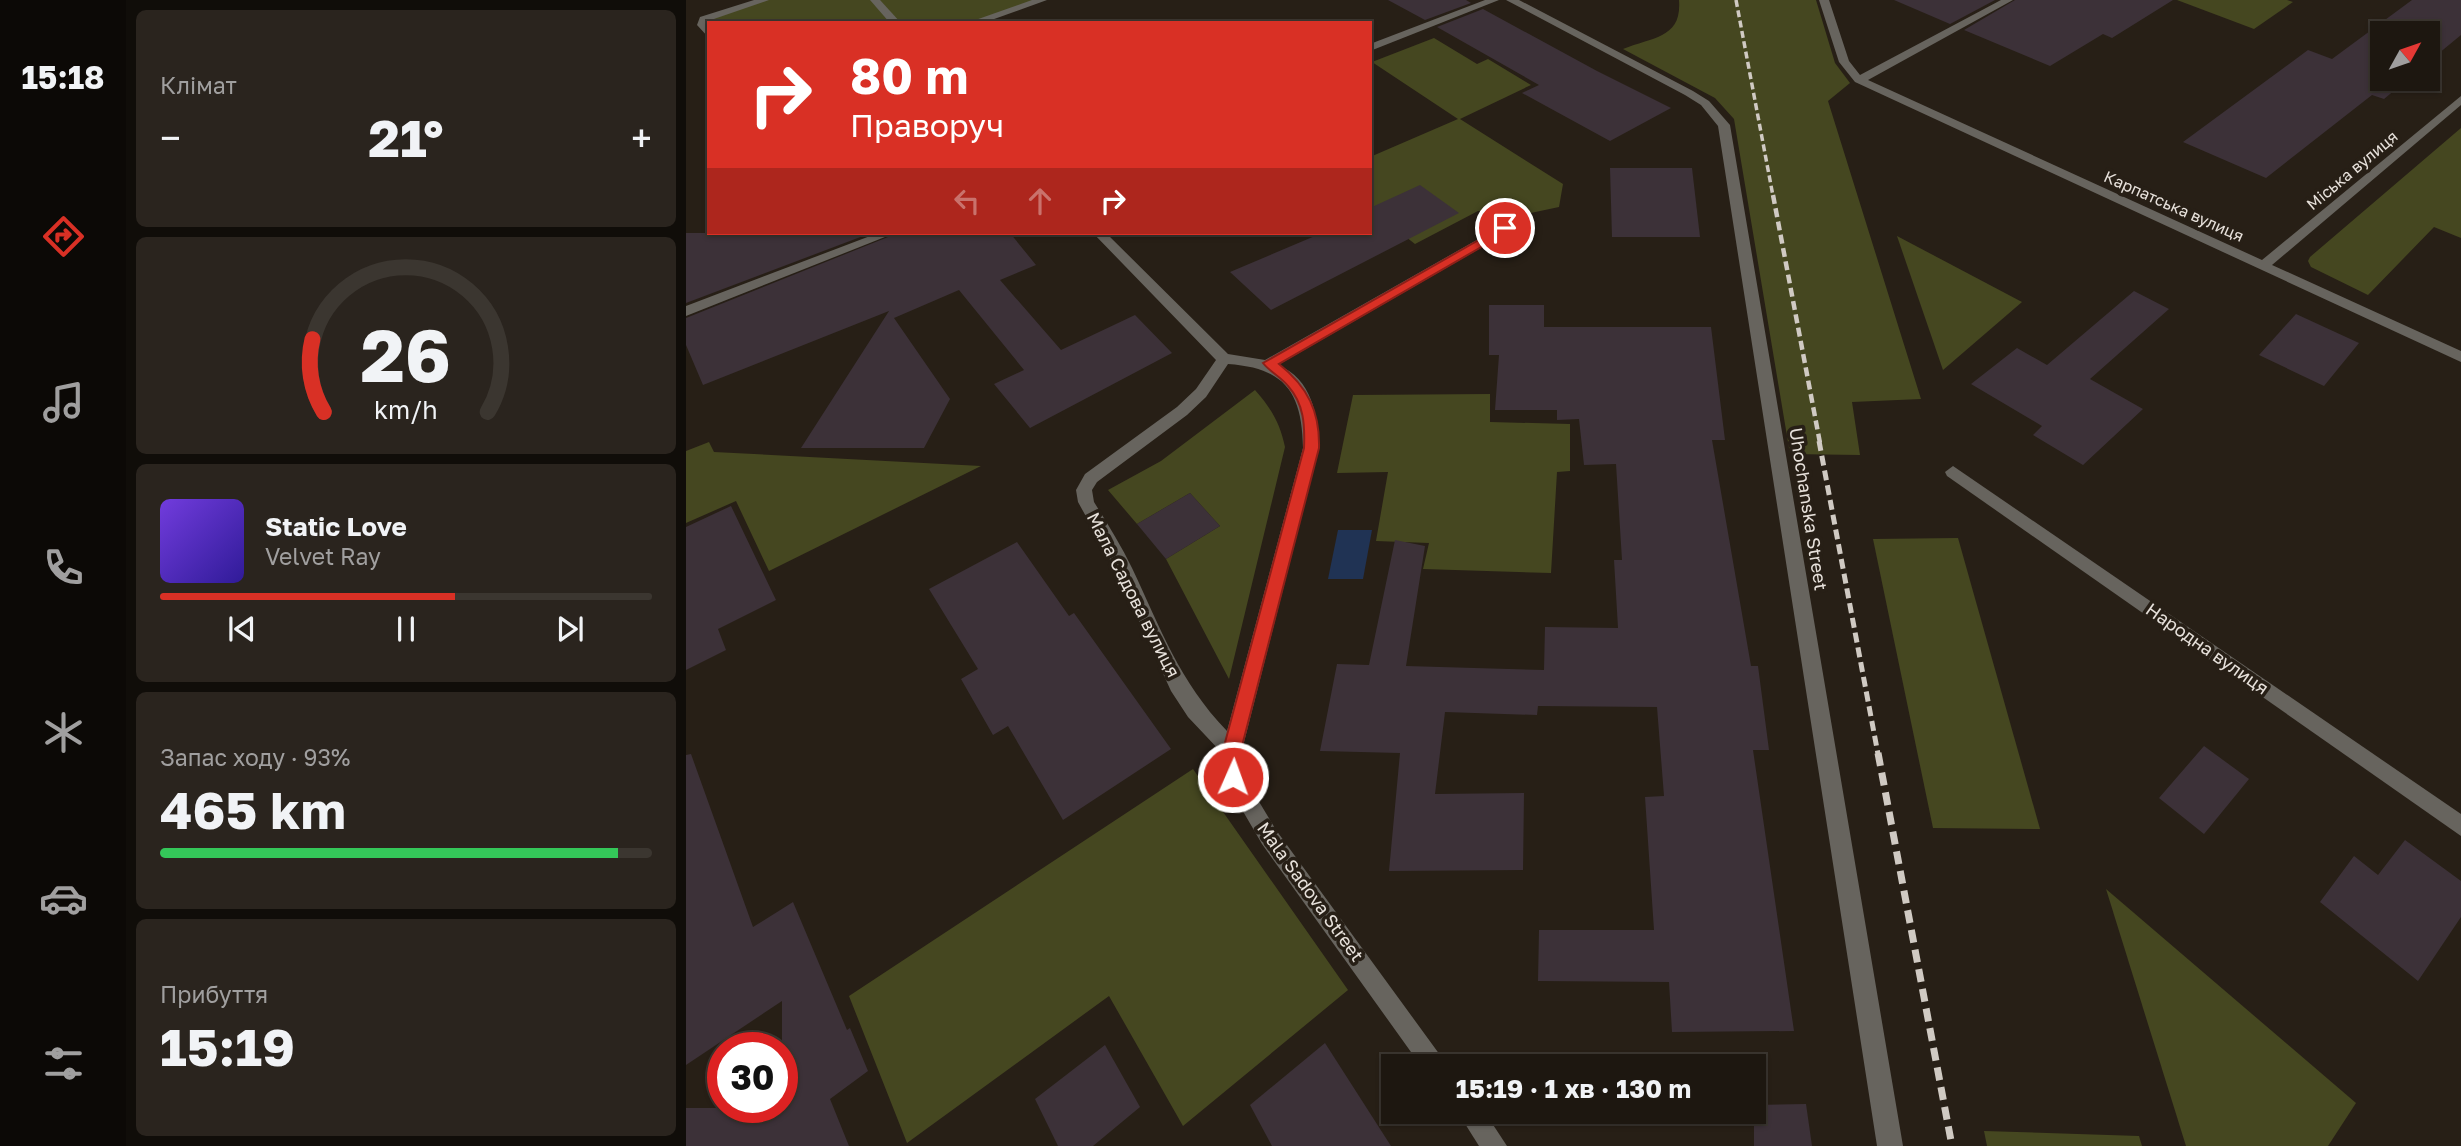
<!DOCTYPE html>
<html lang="uk">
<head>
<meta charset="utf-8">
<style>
	body { margin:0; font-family:"Golos Text",sans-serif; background:#2a241e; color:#f1f3f6; height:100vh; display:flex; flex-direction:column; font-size:26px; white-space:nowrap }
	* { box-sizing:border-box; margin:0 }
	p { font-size:23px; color:#a09f9f }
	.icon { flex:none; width:38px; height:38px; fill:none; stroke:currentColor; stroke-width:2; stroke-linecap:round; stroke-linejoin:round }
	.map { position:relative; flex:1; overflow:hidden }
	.side { display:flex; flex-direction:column; gap:10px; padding:10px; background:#100d09; width:560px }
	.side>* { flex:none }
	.banner { position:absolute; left:21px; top:21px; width:665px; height:214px; border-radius:0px; box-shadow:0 2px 5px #0004,0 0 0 2px #3b3630; background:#d93025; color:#fff; overflow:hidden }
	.needle { width:46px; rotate:50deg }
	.fabs { position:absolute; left:1684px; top:21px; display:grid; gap:14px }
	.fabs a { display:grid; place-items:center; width:70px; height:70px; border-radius:0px; background:#1d1710; box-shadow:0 2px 5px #0004,0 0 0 2px #3b3630; font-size:35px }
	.speed { position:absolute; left:21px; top:1032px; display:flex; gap:14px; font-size:35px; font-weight:700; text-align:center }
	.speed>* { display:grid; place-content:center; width:91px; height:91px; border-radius:50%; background:#1d1710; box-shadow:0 2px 5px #0004,0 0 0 2px #3b3630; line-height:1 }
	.speed .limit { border:10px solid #d22; background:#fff; color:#111 }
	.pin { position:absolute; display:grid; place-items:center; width:60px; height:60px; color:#fff; margin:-30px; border:4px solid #fff; border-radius:50%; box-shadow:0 2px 7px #0007 }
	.me { position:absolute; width:77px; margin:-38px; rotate:2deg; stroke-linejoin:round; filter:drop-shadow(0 0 5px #0008) }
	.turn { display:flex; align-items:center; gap:24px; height:147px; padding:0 28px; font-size:32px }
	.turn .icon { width:91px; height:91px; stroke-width:2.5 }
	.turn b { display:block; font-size:49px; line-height:60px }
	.lanes { display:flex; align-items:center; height:66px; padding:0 28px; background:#0003; justify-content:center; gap:35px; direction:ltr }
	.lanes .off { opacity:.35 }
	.big { font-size:52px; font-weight:700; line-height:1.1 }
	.side .card { flex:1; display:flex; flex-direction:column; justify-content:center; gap:10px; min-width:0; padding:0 24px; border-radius:10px; background:#2a241e }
	.side .dial { align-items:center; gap:0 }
	.dial svg { height:182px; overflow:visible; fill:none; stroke:#3b3630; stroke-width:7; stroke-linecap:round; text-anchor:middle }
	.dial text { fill:#f1f3f6; stroke:none }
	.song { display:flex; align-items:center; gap:21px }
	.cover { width:84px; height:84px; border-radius:10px; background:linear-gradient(135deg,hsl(260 70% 55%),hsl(250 70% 35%)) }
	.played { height:7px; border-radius:4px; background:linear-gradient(90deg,#d93025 60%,#3b3630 60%) }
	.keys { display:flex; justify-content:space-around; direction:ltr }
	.heat { display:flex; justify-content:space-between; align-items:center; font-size:38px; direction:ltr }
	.charge { height:10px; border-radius:5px; background:linear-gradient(90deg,#34c759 93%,#3b3630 0) }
	.trip { position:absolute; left:695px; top:1054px; width:385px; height:70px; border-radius:0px; background:#1d1710; box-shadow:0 2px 5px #0004,0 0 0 2px #3b3630; font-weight:700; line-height:70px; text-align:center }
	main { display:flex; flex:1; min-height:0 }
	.tab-bar { display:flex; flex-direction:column; width:126px; justify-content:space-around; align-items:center; background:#0c0906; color:#a09f9f }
	.tab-bar .icon { width:49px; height:49px }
	.tab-bar .on { color:#d93025 }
	.tab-bar b { font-size:32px; color:#f1f3f6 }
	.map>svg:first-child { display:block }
	.green { fill:#454720 }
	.water { fill:#203354 }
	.building { fill:#3c3138 }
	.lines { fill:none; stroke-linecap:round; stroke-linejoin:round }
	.minor { fill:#67645e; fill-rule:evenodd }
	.rail-far3 { stroke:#d0cac3; stroke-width:3.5; stroke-dasharray:7 3.5; stroke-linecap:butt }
	.rail-far2 { stroke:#d0cac3; stroke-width:4.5; stroke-dasharray:9 4.5; stroke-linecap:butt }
	.rail-far1 { stroke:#d0cac3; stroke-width:5; stroke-dasharray:10 5; stroke-linecap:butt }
	.rail { stroke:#d0cac3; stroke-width:7; stroke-dasharray:13 7; stroke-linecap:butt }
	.route { fill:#d93025; stroke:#8d1f18; stroke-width:2 }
	.labels { text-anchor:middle; stroke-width:7; stroke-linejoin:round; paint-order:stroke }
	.far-street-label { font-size:16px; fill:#e7e1db; stroke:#271f16 }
	.street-label { font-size:18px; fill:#e7e1db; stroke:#271f16 }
</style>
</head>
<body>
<main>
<nav class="tab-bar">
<b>15:18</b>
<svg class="icon on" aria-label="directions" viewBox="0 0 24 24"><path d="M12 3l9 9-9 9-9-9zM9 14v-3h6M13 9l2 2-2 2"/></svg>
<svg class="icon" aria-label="music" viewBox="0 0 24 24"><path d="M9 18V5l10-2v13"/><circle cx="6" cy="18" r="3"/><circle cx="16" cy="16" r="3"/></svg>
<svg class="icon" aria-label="phone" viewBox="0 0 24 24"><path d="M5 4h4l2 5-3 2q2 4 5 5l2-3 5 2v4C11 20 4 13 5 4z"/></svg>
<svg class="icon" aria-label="climate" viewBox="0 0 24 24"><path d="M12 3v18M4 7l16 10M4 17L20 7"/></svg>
<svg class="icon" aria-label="car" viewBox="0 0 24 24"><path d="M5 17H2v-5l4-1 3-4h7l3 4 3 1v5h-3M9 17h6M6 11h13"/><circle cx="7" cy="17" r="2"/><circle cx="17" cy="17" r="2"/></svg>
<svg class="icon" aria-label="filters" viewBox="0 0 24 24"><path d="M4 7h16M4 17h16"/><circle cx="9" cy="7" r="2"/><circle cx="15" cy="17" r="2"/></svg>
</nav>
<section class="side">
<div class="card"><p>Клімат</p>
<div class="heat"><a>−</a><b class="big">21°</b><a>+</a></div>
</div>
<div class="card dial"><svg viewBox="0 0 100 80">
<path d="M14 69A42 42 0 1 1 86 69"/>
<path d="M14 69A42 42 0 0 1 9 37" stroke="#d93025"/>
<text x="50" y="56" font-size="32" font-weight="700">26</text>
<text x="50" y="72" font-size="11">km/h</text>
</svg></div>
<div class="card">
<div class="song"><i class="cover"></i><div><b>Static Love</b><p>Velvet Ray</p></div></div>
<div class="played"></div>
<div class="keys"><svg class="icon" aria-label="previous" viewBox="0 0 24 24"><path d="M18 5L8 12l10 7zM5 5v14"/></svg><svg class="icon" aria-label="pause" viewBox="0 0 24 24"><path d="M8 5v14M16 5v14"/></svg><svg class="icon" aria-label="next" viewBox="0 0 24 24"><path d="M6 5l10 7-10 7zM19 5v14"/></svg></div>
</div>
<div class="card"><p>Запас ходу · 93%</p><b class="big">465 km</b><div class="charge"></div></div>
<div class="card"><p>Прибуття</p><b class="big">15:19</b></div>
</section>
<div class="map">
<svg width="1775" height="1146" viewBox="0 0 1775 1146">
	<rect width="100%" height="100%" fill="#271f16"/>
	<g class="green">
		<path d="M 78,0 L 356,0 L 286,23 L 23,23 L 23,35 L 18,19 Z"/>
		<path d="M 993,0 L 1130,0 L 1149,63 L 1164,83 L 1142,101 L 1235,399 L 1166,402 L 1174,455 L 1104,454 L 1048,119 L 1029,98 L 937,49 C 968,37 996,38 993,0 Z"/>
		<path d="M 1491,0 L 1601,0 L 1607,2 L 1568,29 Z"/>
		<path d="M 748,38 L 791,64 L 802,59 L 845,85 L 774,119 L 877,184 L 873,207 L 840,214 L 792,211 L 729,244 L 684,209 L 684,157 L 772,119 L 686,62 Z"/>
		<path d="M 1775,128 L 1775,238 L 1748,227 L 1682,295 L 1625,267 L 1622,261 L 1624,257 Z"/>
		<path d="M 1211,236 L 1336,302 L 1257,370 Z"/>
		<path d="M 569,390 C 585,408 594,423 599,447 L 543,679 L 480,559 L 534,526 L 504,493 L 451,524 L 422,490 L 475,461 Z"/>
		<path d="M 804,394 L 804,422 L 884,424 L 884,471 L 871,472 L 865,573 L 737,569 L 743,543 L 690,541 L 702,472 L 651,473 L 667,395 Z"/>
		<path d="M 23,442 L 28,452 L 295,466 L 83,571 L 50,501 L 0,523 L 0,451 Z"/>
		<path d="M 1272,538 L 1354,829 L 1247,828 L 1187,539 Z"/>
		<path d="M 507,769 L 662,990 L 497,1126 L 423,996 L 221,1143 L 163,996 Z"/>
		<path d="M 1420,889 L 1670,1103 L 1642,1146 L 1500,1146 Z"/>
		<path d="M 1298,1131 L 1453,1136 L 1456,1146 L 1301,1146 Z"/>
	</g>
	<path class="water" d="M 652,530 L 686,530 L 677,579 L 642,579 Z"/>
	<g class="building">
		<path d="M 702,0 L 780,0 L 785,3 L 739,20 Z"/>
		<path d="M 1208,0 L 1309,0 L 1264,24 Z"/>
		<path d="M 1329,0 L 1487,0 L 1426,38 L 1417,34 L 1364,66 L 1278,30 Z"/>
		<path d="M 1726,0 L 1775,0 L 1775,35 L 1741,63 L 1741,33 L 1696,33 L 1696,79 L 1722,79 L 1698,99 L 1686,95 L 1580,178 L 1497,142 L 1622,50 L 1646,59 Z"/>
		<path d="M 797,9 L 911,71 L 985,108 L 924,141 L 836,93 L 853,85 L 751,27 Z"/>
		<path d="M 924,168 L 1006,168 L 1014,237 L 926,237 Z"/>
		<path d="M 734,185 L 773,213 L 585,310 L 544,272 L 636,233 L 684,233 L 686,207 Z"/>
		<path d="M 0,233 L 185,233 L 0,303 Z"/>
		<path d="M 212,233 L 324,233 L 350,265 L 314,280 L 375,350 L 449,315 L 486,353 L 344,428 L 308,384 L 338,370 L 273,290 L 208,318 L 264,399 L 238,448 L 115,448 L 203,311 L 17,385 L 0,345 L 0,318 Z"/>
		<path d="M 1448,291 L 1483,309 L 1404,379 L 1457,409 L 1397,465 L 1347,435 L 1356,426 L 1285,384 L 1331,348 L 1361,365 Z"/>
		<path d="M 803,305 L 858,305 L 858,327 L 1025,327 L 1039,440 L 1026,440 L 1065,666 L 1072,666 L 1083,750 L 1067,750 L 1108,1031 L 986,1032 L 983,982 L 852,981 L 853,930 L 968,930 L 959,797 L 978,796 L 971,707 L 852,706 L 851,715 L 759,712 L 749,794 L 838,793 L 837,870 L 703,871 L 714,753 L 634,751 L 651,664 L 683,665 L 709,540 L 739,546 L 720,666 L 858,670 L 859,627 L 932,628 L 928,560 L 936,560 L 930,464 L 898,465 L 893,419 L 871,420 L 871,410 L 809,410 L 813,355 L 803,355 Z"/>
		<path d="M 1610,314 L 1673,343 L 1638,386 L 1573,355 Z"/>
		<path d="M 504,493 L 534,526 L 480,559 L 451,524 Z"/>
		<path d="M 45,506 L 90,600 L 32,629 L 40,650 L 0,670 L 0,527 Z"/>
		<path d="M 331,542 L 383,616 L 388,613 L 485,749 L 377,820 L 322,726 L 307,735 L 275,679 L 292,669 L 243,589 Z"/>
		<path d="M 1518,746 L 1563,779 L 1518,834 L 1473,798 Z"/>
		<path d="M 5,754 L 67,927 L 107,902 L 161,1030 L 164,1028 L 182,1071 L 144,1099 L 163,1146 L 0,1146 L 0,1108 L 96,1108 L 96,1001 L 0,1065 L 0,755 Z"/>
		<path d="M 1719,840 L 1775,881 L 1775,917 L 1732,981 L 1634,902 L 1668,856 L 1692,875 Z"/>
		<path d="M 639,1043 L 705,1146 L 586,1146 L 564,1105 Z"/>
		<path d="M 419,1045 L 454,1107 L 407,1146 L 372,1146 L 349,1099 Z"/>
		<path d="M 1120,1104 L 1126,1146 L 1068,1146 L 1068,1105 Z"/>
	</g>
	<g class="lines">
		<g class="minor">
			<path d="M 68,0 L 83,0 L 22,21 L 23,38 L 11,25 L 14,17 Z"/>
			<path d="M 184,0 L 194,0 L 215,23 L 204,23 Z"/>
			<path d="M 346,0 L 361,0 L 297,23 L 281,23 Z"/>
			<path d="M 799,0 L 813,0 L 684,51 L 684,44 Z"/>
			<path d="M 820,0 L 833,0 L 1007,91 L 1023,101 L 1044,125 L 1217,1146 L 1191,1146 L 1032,126 L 1015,105 L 999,95 Z"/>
			<path d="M 1133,0 L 1143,0 L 1163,61 L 1174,75 L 1315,0 L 1327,0 L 1182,80 L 1576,260 L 1775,96 L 1775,105 L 1586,265 L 1775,351 L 1775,362 L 1169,82 L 1153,62 Z"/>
			<path d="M 819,224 L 825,228 L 824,231 L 592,365 C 626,379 632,415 633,448 L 556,750 L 557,775 L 590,830 L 762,1066 L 735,1066 L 576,844 L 537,777 L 536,753 L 502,717 L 485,691 L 428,567 L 392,502 L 390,490 L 399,474 L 491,407 L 510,389 L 530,360 L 407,233 L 420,233 L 542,354 L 579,360 ZM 542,364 C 600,368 616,393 617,448 L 541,731 C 493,681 475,629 446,568 C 435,545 421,523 408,502 L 406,490 L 411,482 L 501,415 L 520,397 Z"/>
			<path d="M 192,233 L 209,233 L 0,316 L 0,306 Z"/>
			<path d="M 1267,466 L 1775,814 L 1775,836 L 1261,476 L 1259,472 Z"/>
			<path d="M 771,1111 L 798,1111 L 821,1146 L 793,1146 Z"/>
		</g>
		<path class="rail-far3" d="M 1050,0 L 1087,196"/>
		<path class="rail-far2" d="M 1087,195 L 1134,443"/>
		<path class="rail-far1" d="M 1133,441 L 1192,754"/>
		<path class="rail" d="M 1192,753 L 1266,1146"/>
	</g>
	<path class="route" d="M 819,225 L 823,226 L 823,231 L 593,364 C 622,387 634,412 633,448 L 555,750 L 553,783 L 547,786 L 540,783 L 537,750 L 618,448 C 619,425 618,404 602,386 C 595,377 584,372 577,363 Z"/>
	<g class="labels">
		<g class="far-street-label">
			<text transform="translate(1666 170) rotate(-40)" y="6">Міська вулиця</text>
			<text transform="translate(1488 206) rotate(24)" y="6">Карпатська вулиця</text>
		</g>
		<g class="street-label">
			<text transform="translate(1122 509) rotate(81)" y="6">Uhochanska Street</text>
			<text transform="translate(447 595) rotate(63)" y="6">Мала Садова вулиця</text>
			<text transform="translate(1521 649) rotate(35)" y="6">Народна вулиця</text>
			<text transform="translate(624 892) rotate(54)" y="6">Mala Sadova Street</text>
		</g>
	</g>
</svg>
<div class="fabs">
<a><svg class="needle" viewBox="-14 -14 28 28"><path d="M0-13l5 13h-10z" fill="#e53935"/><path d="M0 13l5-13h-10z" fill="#a09f9f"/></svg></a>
</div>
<div class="speed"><div class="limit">30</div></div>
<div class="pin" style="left:819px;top:228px;background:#d93025"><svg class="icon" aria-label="arrive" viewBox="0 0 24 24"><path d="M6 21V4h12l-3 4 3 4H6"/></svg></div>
<svg class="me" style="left:547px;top:777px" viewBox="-20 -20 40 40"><circle r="17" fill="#d93025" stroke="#fff" stroke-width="3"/><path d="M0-11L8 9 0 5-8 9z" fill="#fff"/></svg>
<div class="trip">15:19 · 1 хв · 130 m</div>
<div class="banner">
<div class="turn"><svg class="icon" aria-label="right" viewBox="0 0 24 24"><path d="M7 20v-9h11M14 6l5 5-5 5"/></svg><div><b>80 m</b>Праворуч</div></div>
<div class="lanes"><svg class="icon off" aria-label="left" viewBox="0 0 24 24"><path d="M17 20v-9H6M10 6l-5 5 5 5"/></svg><svg class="icon off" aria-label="ahead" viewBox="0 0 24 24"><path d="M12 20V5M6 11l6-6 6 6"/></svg><svg class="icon" aria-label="right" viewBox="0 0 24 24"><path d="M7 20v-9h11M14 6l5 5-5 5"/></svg></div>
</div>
</div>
</main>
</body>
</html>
